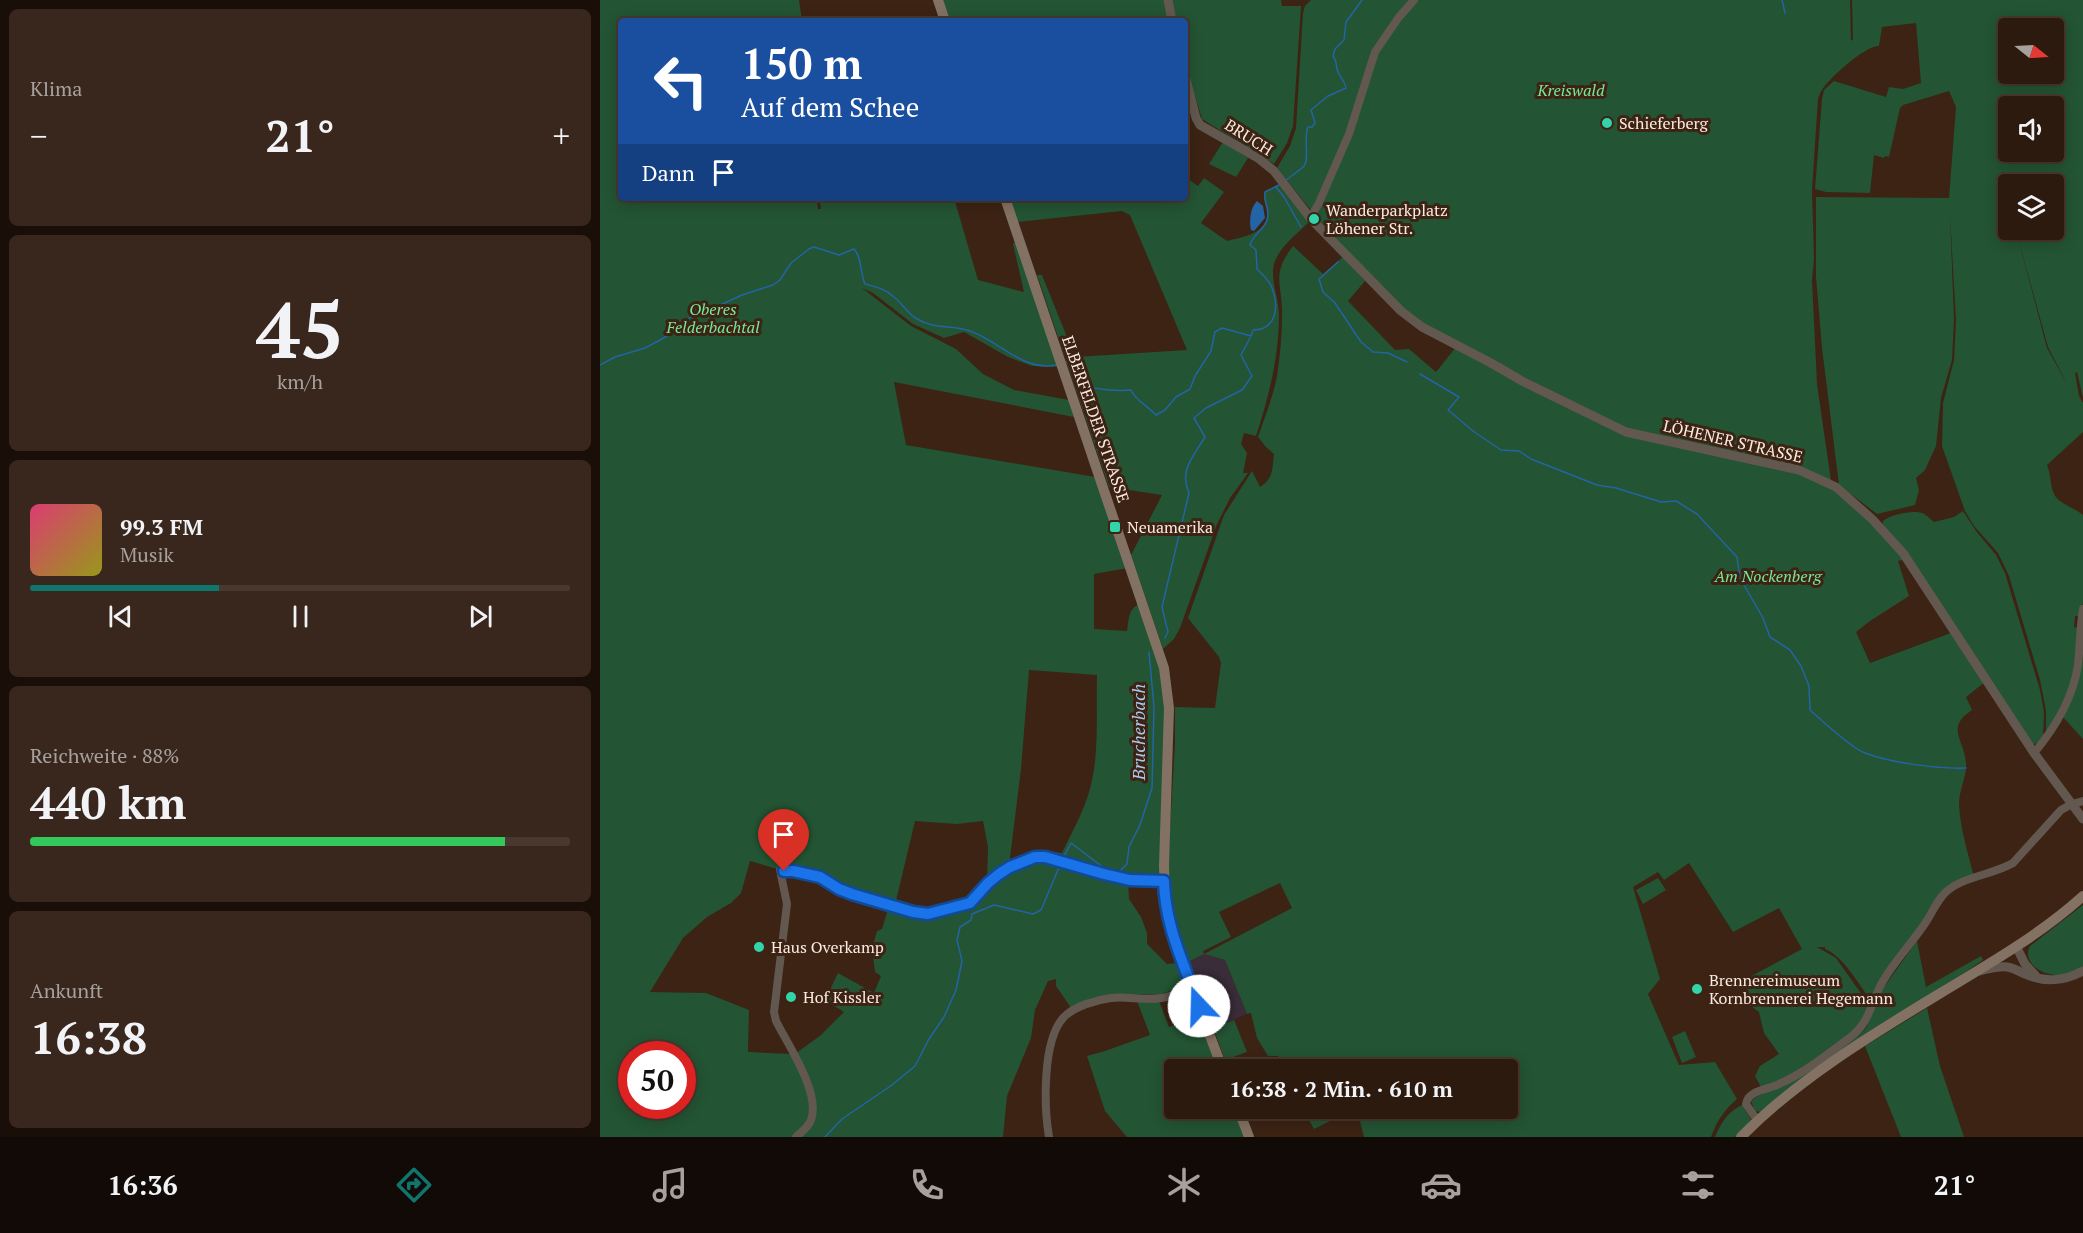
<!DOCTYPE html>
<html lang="de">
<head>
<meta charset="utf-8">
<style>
	body { margin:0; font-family:"PT Serif",serif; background:#39271d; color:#f1f3f6; height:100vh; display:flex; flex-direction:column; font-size:22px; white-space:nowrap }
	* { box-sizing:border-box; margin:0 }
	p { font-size:20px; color:#a7a19e }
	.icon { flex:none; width:33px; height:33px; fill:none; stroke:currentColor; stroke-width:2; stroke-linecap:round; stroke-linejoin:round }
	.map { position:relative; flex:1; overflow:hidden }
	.panel { display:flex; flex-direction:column; gap:9px; padding:9px; background:#190e08; width:600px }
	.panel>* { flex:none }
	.guide { position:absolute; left:18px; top:18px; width:570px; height:183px; border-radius:6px; box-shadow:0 3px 15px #0003,0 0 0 2px #48382f; background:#1a4fa0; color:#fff; overflow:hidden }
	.needle { width:39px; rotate:108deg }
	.controls { position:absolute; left:1398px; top:18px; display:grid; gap:12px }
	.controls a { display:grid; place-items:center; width:66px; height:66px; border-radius:6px; background:#2d1a0f; box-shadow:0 3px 15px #0003,0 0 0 2px #48382f; font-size:30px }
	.speed { position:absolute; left:18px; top:1041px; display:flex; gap:12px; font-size:30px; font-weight:700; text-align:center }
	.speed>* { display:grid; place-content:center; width:78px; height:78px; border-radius:50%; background:#2d1a0f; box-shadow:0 3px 15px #0003,0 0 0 2px #48382f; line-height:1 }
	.speed .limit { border:9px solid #d22; background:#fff; color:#111 }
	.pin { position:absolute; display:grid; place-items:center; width:51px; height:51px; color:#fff; margin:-62px -26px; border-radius:50% 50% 50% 0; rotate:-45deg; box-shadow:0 0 6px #0007 }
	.pin .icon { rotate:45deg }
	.me { position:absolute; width:66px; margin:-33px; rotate:339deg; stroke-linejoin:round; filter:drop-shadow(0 0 4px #0008) }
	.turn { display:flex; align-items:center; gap:21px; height:126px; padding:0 24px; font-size:27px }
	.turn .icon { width:78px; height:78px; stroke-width:2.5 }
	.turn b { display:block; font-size:42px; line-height:51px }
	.then { display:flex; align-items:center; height:57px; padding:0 24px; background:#0003; gap:12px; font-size:22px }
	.big { font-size:45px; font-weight:700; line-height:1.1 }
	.panel .tile { flex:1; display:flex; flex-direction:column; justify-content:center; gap:9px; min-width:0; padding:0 21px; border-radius:9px; background:#39271d }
	.panel .dial { align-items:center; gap:0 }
	.dial b { font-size:78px; line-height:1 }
	.song { display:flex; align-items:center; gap:18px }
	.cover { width:72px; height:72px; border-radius:9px; background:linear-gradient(135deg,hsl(340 70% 55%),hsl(60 70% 35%)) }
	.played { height:6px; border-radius:3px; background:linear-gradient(90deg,#0f766e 35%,#48382f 35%) }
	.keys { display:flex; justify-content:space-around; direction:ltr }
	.heat { display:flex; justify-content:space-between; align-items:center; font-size:33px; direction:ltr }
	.charge { height:9px; border-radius:4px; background:linear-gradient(90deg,#34c759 88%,#48382f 0) }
	.trip { position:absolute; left:564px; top:1059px; width:354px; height:60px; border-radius:6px; background:#2d1a0f; box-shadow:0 3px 15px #0003,0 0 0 2px #48382f; font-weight:700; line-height:60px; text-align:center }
	.tab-bar { display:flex; height:96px; justify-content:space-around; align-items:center; background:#120a06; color:#a7a19e }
	.tab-bar .icon { width:42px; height:42px }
	.tab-bar .active { color:#0f766e }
	.tab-bar b { font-size:27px; color:#f1f3f6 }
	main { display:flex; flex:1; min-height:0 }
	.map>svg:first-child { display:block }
	.education { fill:#3a2c39 }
	.green { fill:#235433; fill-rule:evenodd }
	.water { fill:#2464a4 }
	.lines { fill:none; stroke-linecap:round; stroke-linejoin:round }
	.stream { stroke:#2464a4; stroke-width:1.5 }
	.minor { stroke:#63584f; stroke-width:8 }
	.tertiary { stroke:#63584f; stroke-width:9 }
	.secondary { stroke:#837163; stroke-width:10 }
	.route-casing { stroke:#114b97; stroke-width:15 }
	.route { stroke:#1a73e8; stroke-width:10 }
	.poi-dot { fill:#32d4a9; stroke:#3c2314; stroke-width:2 }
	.labels { text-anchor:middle; stroke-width:6; stroke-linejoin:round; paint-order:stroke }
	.park-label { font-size:16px; font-style:italic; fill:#77e89a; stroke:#3c2314 }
	.poi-label { font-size:16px; fill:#fbeae0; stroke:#3c2314; text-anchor:start }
	.street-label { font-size:16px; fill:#fbeae0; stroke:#3c2314 }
	.water-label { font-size:18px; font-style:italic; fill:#aacaed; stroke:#3c2314 }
</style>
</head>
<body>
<main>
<section class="panel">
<div class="tile"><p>Klima</p>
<div class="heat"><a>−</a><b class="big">21°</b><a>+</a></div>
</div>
<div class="tile dial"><b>45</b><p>km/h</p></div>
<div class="tile">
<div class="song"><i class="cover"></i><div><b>99.3 FM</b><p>Musik</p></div></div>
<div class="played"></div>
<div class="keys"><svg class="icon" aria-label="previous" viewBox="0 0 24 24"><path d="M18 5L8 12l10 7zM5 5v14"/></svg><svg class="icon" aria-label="pause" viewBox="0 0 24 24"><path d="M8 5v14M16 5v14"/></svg><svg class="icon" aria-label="next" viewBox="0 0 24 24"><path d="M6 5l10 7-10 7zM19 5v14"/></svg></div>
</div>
<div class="tile"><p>Reichweite · 88%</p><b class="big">440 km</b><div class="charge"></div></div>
<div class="tile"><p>Ankunft</p><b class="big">16:38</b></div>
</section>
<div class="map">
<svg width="1483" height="1137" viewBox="0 0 1483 1137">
	<rect width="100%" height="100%" fill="#3c2314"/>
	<path class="education" d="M 604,954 L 625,960 L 647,1014 L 613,1028 L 588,962 Z"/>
	<g class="green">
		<path d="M 0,0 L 199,0 L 202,21 L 21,21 L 21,198 L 217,198 L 218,209 L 221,209 L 219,198 L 354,198 L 378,280 L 424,292 L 413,244 L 416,241 L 459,367 L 432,366 L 408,357 L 364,332 L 344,338 L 313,324 L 273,293 L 262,288 L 311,326 L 356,349 L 383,374 L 414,390 L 469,400 L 474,417 L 294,382 L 306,445 L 495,477 L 528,568 L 494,574 L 494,629 L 527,631 C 529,620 528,609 539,604 L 563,676 L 566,700 L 560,878 L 529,878 L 438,854 L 444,851 L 462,853 C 473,830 487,806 492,780 C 499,749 496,707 497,675 L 429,670 L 421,769 L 409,866 L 387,883 L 388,847 L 383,821 L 357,824 L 315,821 L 295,905 L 243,889 L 220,876 L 184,871 L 150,861 L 141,893 L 131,903 L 107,917 L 83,938 L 50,992 L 106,993 L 149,1010 L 148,1052 L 191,1054 C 200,1072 220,1103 206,1123 C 203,1128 197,1133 192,1137 L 0,1137 ZM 32,1054 L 82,1054 L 82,1106 L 32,1106 Z"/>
		<path d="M 342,0 L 565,0 L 569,21 L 349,21 Z"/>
		<path d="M 571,0 L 681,0 L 682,6 L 701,6 L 693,126 L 687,143 L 674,164 L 602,119 L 585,64 L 585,21 L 576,21 Z"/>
		<path d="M 711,0 L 811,0 L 775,51 L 747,137 L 712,209 L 710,209 L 677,168 L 690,146 L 696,128 L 703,13 L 705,6 Z"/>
		<path d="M 815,0 L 1250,0 L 1251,41 L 1253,39 L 1252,0 L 1483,0 L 1483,398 L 1477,372 L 1475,373 L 1479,396 L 1483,403 L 1483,432 L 1447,465 C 1451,474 1450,486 1454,494 C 1459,504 1475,508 1483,515 L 1483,601 L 1481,616 L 1475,616 L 1474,627 L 1480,628 L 1478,655 L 1469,692 L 1446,736 L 1446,710 L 1440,680 L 1409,576 L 1398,553 L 1374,526 L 1365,511 L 1342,446 L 1343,403 L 1354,360 L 1356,320 L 1350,216 L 1354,319 L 1352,360 L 1341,398 L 1336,446 L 1325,470 L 1316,478 L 1319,490 L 1315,505 L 1277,514 L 1239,485 L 1222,348 L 1216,277 L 1216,197 L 1349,198 L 1356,107 L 1349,91 L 1303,105 L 1300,108 L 1289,157 L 1285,156 L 1284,158 L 1274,155 L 1270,193 L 1226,192 L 1215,189 L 1222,99 L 1224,90 L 1234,81 L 1286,97 L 1289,87 L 1303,89 L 1321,83 L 1316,23 L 1282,27 L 1279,46 C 1267,44 1228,79 1222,90 C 1220,92 1219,96 1218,99 L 1212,190 L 1214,259 L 1212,280 L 1217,384 L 1231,481 L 1026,430 L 824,325 L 806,311 L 715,219 L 752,135 L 776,57 ZM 1408,28 L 1454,28 L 1454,74 L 1408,74 ZM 1408,106 L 1454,106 L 1454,152 L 1408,152 ZM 1408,184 L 1454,184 L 1454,230 L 1408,230 ZM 1417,234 L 1448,347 L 1467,384 L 1447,348 Z"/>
		<path d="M 623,142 L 648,158 L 636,177 L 609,164 Z"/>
		<path d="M 585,177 L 598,186 L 604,178 L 624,192 L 601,223 L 627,241 C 642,237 667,234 667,214 C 667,205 662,200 665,191 L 679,184 L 709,222 C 697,234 679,247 674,264 C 670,280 679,299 679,315 C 679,357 669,396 656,436 L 644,433 L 641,444 L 647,453 L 643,473 L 648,473 L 630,498 L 617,524 L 580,628 L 574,639 L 563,649 L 531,555 L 562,495 L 509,487 L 437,275 L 442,275 L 475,357 L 587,350 L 530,215 L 522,211 L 417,222 L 409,198 L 585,198 Z"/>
		<path d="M 693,246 L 723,274 L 744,256 L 765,281 L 748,301 L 795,350 L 809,349 L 836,372 L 856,347 L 1011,429 L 1194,471 L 1235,489 L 1280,531 L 1306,559 L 1298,561 L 1309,596 L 1270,621 L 1256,632 L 1270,663 L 1351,633 L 1385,682 L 1366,697 L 1372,710 C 1345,728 1364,739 1366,763 C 1367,776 1359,790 1359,804 C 1360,828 1368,853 1374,877 L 1356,883 L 1272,1001 C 1258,985 1245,957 1225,949 L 1225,947 L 1217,947 L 1236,958 L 1270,1006 L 1256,1031 L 1203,1068 L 1162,1089 L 1155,1076 L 1160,1066 L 1179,1054 L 1164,1033 L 1159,1012 L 1151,1006 L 1142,981 L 1202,949 L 1179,908 L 1133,932 L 1089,863 L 1064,880 L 1058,872 L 1033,887 L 1060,979 L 1048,994 L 1079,1065 L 1115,1062 L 1137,1099 C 1124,1110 1117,1121 1111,1137 L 764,1137 L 757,1109 L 908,1108 L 908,1070 L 685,1069 L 678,1056 L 668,1056 L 657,1038 L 651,1013 L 647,1014 L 625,960 L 604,954 L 588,962 L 576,928 L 569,888 L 568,864 L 575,743 L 575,707 L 615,708 L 621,663 L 619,657 L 588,618 L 624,515 L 652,471 L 660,487 C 674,478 672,469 674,454 L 666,447 L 658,437 C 665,416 673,397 677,376 C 680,356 682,336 682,316 C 683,284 670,276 693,246 ZM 680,883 L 692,908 L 604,954 L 603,951 L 631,937 L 619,912 Z"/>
		<path d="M 1363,511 L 1376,531 L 1396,555 L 1405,573 L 1440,690 L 1444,712 L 1443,740 L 1432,745 L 1282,527 L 1283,521 C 1292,514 1312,510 1322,513 C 1326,514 1330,519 1334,522 L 1354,517 Z"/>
		<path d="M 1483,621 L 1483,739 L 1462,716 L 1472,691 Z"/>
		<path d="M 445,859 L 497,876 L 528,881 L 529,899 L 541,917 L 547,933 L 547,944 L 567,964 L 578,963 L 585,983 L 584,987 L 561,994 L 522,995 L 471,1008 L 456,986 L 456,979 L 448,981 L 435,1010 L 431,1038 L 407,1096 L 403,1137 L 197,1137 L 214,1114 L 195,1054 L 221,1035 L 244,1012 L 225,1000 L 238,973 L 274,993 L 281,976 L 275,972 L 272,949 L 277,931 L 282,929 L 289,906 L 319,917 L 357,910 L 400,876 L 434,860 Z"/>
		<path d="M 1058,878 L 1066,890 L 1043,904 L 1036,890 Z"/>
		<path d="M 1483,905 L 1483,967 C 1476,970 1469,975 1461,975 C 1445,977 1421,964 1430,946 Z"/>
		<path d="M 1317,941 L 1326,987 L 1381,956 L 1383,960 L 1161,1112 L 1155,1111 L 1151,1101 L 1156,1097 L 1199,1076 L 1258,1036 L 1266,1028 L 1284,987 Z"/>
		<path d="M 537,1001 L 559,1001 L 569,1027 L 597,1016 L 618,1069 L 574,1070 L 574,1108 L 634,1109 L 645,1137 L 527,1137 L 505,1111 L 487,1056 L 505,1051 L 550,1035 Z"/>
		<path d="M 1327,1008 L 1340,1066 L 1364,1137 L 1301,1137 L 1265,1046 Z"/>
		<path d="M 634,1020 L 647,1052 L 625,1060 L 613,1028 Z"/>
		<path d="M 1085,1031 L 1096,1057 L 1082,1063 L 1072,1037 Z"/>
		<path d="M 1142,1105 L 1152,1121 L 1135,1137 L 1115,1137 C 1121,1122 1128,1112 1142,1105 Z"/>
		<path d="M 703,1109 L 754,1109 L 714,1129 Z"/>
	</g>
	<path class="water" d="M 657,201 L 663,206 L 665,218 L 654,231 L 651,230 C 649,221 650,208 657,201 Z"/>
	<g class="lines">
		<g class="stream">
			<path d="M 1182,0 L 1185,13"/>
			<path d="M 685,181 C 691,176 699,171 704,166 C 710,159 703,140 708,127 L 712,127 L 715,123 L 711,110 L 728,96 L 746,88 C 745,81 742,80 739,74 C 735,68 738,62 733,56 L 735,49 L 744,40 L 746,22 L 762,0"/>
			<path d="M 676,187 L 684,197 L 701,227"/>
			<path d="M 738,262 L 719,279 L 723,292 L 735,303 L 761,342 L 773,352 L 788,353 L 807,362"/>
			<path d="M 466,362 L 472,361 C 474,368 474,379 480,383 C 489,390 520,391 531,390 C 535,400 548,406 556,415 L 565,410 L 576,397 L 590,389 L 595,376 L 611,351 L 615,332 L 622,328 L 651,336 L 653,330 C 677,330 679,306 672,288 C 669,280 663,275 657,269 L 656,250 L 650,245 C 653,234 664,230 667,220 C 671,209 663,203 665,192 L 679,185"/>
			<path d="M 0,365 L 15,357 L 45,348 L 60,340 L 80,328 L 83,323 L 103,308 L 116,307 L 142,295 L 173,285 L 180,280 L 191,263 L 209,249 L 214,247 L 239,255 L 254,249 C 262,257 260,273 265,284 C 276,287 286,289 294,297 C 303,304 307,313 317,319 C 334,329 350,325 367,330 C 397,338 421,372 456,365"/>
			<path d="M 820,374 L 859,397 L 848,410 L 873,431 L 901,450 L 919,451 L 931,459 L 997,485 L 1016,488 L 1061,502 L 1076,501 L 1097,514 L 1137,557 L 1140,578 L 1163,618 L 1170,637 L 1190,650 L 1201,666 L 1209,686 L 1210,710 C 1221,720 1253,749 1265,753 C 1291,763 1339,769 1366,768"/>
			<path d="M 565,638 L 568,632 L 562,607 L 589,493 C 579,470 593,457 605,437 L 594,418 L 606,408 L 642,390 L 652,376 L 641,355 L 650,338"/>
			<path d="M 463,858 L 471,843 L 508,871 L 518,873 L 527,864 L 529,847 L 540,825 L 552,788 L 554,707 L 549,652"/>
			<path d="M 225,1137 L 242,1119 L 292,1085 L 315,1066 L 329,1039 L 344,1017 L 356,990 L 362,961 L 357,940 L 360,927 L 371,920 L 372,914 L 394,905 L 433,914 L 441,910 L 460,865"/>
		</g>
		<g class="minor">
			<path d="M 710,218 L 718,205 L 749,134 L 775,52 L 799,17 L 814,0"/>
			<path d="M 1434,753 C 1455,728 1473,698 1478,665 C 1480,646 1480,627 1483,609"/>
			<path d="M 1157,1120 L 1146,1104 C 1148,1090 1168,1090 1179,1084 C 1204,1073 1227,1055 1248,1039 C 1271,1023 1270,1003 1283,981 C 1295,960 1313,942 1326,922 C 1332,913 1336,903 1343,895 C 1358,877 1393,875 1413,863 L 1461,810 L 1472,804 L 1483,801"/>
			<path d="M 196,1137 C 201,1132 208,1128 211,1120 C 221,1093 188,1045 176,1021 L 174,1012 L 187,904 L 180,870 L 193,871 L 220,877 L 239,889 L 252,894 L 313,912 L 328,914 L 370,903 L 388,883 L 399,874 L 410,868 L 435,857 L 445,857 L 504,874 L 530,880 L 564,881"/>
			<path d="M 449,1137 C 444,1107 442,1040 464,1017 C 475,1006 496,1000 511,998 C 527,996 545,1001 561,998 C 572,997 582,991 592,988"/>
		</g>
		<g class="tertiary">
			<path d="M 568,0 L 572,21"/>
			<path d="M 585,75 L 596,118 L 600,125 L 658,158 L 674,171 L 711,219 L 801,311 L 822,327 L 891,363 L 924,382 L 1026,432 L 1199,470 L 1236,487 L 1272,519 L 1303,553 L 1434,753 L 1483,819"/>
			<path d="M 1416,946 L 1425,964 L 1436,976"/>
			<path d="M 1379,971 C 1388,969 1398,966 1407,967 C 1414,968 1418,971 1425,974 C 1444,983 1465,981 1483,971"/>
		</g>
		<g class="secondary">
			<path d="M 338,0 L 345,21"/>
			<path d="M 405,198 L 564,668 L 569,708 L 564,866 L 565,901 L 577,949 L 623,1070"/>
			<path d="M 638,1108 L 649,1137"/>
			<path d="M 1141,1137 C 1199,1078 1273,1034 1344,991 C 1392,962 1441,934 1483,896"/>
		</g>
	</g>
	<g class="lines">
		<defs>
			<path id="route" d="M 184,871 L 193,871 L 220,877 L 239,889 L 252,894 L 313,912 L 328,914 L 370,903 L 388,883 L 399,874 L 410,867 L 435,857 L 445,857 L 504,874 L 530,880 L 564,881 C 565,926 584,964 599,1006"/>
		</defs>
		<use href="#route" class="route-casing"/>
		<use href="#route" class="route"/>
	</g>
	<g class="poi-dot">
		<circle cx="1007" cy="123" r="6"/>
		<circle cx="714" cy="219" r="6"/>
		<rect x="509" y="521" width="12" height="12" rx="3"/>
		<circle cx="159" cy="947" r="6"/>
		<circle cx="1097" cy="989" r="6"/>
		<circle cx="191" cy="997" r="6"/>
	</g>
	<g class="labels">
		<g class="park-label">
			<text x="971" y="96">Kreiswald</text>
			<text x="113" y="315">Oberes<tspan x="113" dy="18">Felderbachtal</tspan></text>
			<text x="1168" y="582">Am Nockenberg</text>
		</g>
		<g class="poi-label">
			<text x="1019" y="129">Schieferberg</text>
			<text x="726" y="216">Wanderparkplatz<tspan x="726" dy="18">Löhener Str.</tspan></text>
			<text x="527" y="533">Neuamerika</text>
			<text x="171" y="953">Haus Overkamp</text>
			<text x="1109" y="986">Brennereimuseum<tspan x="1109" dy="18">Kornbrennerei Hegemann</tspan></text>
			<text x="203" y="1003">Hof Kissler</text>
		</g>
		<g class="street-label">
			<text transform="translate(649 137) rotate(32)" y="6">BRUCH</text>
			<text transform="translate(496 419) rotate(71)" y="6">ELBERFELDER STRASSE</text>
			<text transform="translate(1133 441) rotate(13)" y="6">LÖHENER STRASSE</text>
		</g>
		<g class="water-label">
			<text transform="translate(539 732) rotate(-90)" y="6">Brucherbach</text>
		</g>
	</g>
</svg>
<div class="controls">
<a><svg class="needle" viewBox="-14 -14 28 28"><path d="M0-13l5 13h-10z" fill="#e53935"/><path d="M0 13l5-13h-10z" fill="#a7a19e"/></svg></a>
<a><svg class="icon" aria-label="sound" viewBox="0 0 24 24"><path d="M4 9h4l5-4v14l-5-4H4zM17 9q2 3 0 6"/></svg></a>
<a><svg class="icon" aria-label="layers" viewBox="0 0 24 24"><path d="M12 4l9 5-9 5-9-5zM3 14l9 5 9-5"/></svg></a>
</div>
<div class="speed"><div class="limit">50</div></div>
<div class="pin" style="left:184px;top:871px;background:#d93025"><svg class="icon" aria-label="arrive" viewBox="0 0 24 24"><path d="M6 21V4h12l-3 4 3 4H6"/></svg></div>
<svg class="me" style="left:599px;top:1006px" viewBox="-20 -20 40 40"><circle r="19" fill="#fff"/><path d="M0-13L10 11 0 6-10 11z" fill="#1a73e8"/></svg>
<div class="trip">16:38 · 2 Min. · 610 m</div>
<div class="guide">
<div class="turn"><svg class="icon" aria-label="left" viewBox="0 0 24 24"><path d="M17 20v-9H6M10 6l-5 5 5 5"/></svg><div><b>150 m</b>Auf dem Schee</div></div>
<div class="then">Dann<svg class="icon" aria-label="arrive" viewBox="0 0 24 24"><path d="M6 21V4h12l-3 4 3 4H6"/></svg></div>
</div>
</div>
</main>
<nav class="tab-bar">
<b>16:36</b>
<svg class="icon active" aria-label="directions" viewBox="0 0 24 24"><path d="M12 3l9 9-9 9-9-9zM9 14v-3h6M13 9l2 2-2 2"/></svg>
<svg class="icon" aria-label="music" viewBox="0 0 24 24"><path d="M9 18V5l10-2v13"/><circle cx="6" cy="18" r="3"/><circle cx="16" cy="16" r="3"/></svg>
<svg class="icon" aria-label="phone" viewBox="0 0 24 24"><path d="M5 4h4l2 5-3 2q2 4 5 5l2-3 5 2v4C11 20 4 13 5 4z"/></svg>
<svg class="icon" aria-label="climate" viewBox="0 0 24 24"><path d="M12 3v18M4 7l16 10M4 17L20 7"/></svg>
<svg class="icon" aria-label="car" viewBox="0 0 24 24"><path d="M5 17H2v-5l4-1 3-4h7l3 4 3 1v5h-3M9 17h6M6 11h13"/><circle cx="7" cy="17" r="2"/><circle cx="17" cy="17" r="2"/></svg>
<svg class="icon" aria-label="filters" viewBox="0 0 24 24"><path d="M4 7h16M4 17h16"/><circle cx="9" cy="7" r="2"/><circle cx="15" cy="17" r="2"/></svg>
<b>21°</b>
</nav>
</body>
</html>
